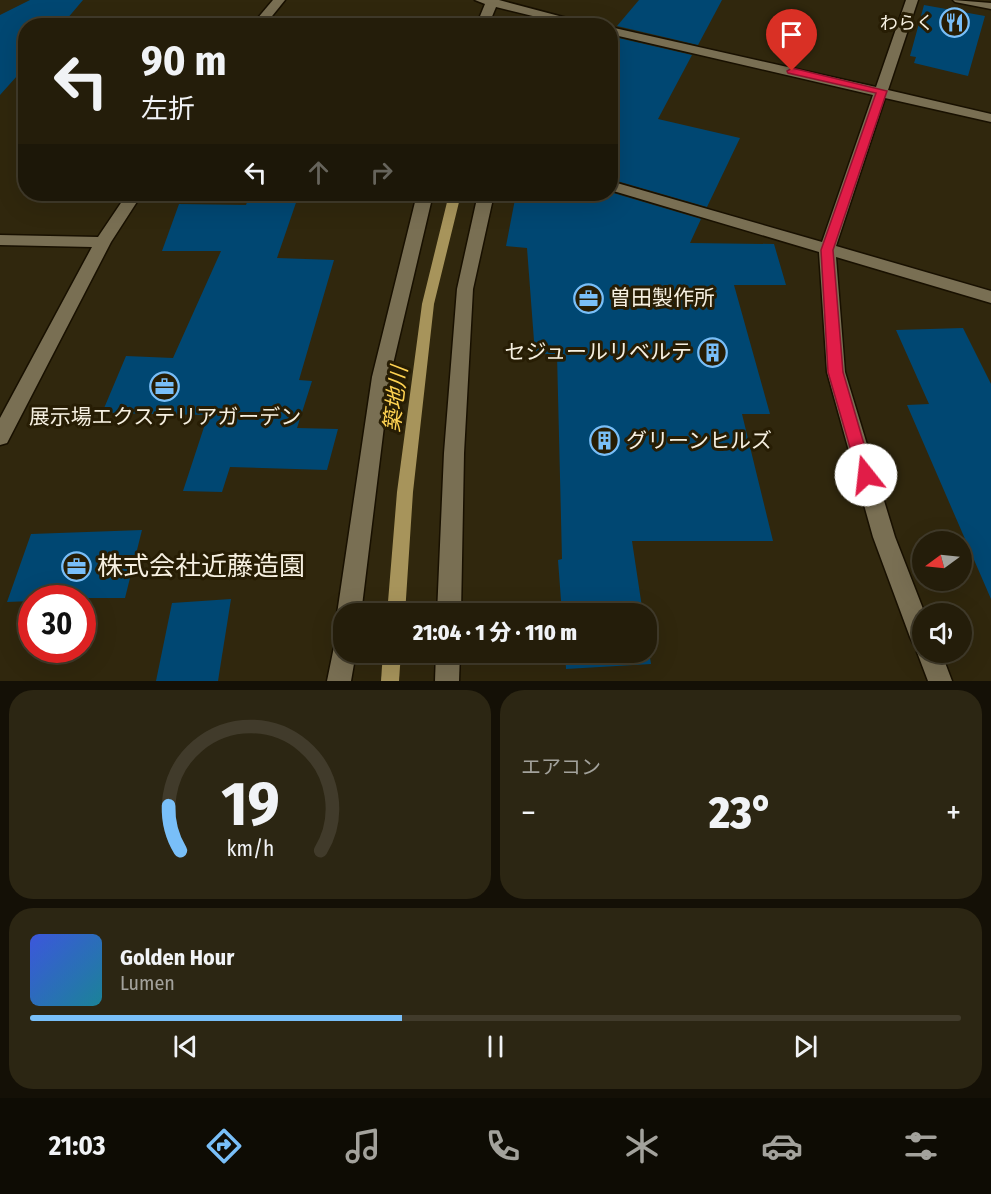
<!DOCTYPE html>
<html lang="ja">
<head>
<meta charset="utf-8">
<style>
	body { margin:0; font-family:"Fira Sans Condensed","Noto Sans JP",sans-serif; background:#2c2613; color:#f1f3f6; height:100vh; display:flex; flex-direction:column; font-size:22px; white-space:nowrap }
	* { box-sizing:border-box; margin:0 }
	p { font-size:20px; color:#a3a29c }
	.icon { flex:none; width:33px; height:33px; fill:none; stroke:currentColor; stroke-width:2; stroke-linecap:round; stroke-linejoin:round }
	.map { position:relative; height:681px; overflow:hidden }
	.sheet { display:flex; flex-direction:column; gap:9px; padding:9px; background:#141006; flex:1 }
	.sheet>* { flex:none }
	.hud { position:absolute; left:18px; top:18px; width:600px; height:183px; border-radius:24px; box-shadow:0 6px 24px #0002,0 0 0 2px #413b2b; background:#241d0a; color:#f1f3f6; overflow:hidden }
	.needle { width:39px; rotate:255deg }
	.controls { position:absolute; left:912px; top:531px; display:grid; gap:12px }
	.controls a { display:grid; place-items:center; width:60px; height:60px; border-radius:50%; background:#241d0a; box-shadow:0 6px 24px #0002,0 0 0 2px #413b2b; font-size:30px }
	.speed { position:absolute; left:18px; top:585px; display:flex; gap:12px; font-size:30px; font-weight:700; text-align:center }
	.speed>* { display:grid; place-content:center; width:78px; height:78px; border-radius:50%; background:#241d0a; box-shadow:0 6px 24px #0002,0 0 0 2px #413b2b; line-height:1 }
	.speed .limit { border:9px solid #d22; background:#fff; color:#111 }
	.pin { position:absolute; display:grid; place-items:center; width:51px; height:51px; color:#fff; margin:-62px -26px; border-radius:50% 50% 50% 0; rotate:-45deg; box-shadow:0 0 6px #0007 }
	.pin .icon { rotate:45deg }
	.me { position:absolute; width:66px; margin:-33px; rotate:344deg; stroke-linejoin:round; filter:drop-shadow(0 0 4px #0008) }
	.turn { display:flex; align-items:center; gap:21px; height:126px; padding:0 24px; font-size:27px }
	.turn .icon { width:78px; height:78px; stroke-width:2.5 }
	.turn b { display:block; font-size:42px; line-height:51px }
	.lanes { display:flex; align-items:center; height:57px; padding:0 24px; background:#0003; justify-content:center; gap:30px; direction:ltr }
	.lanes .off { opacity:.35 }
	.big { font-size:45px; font-weight:800; line-height:1.1 }
	.sheet .widget { flex:1; display:flex; flex-direction:column; justify-content:center; gap:9px; min-width:0; padding:0 21px; border-radius:24px; background:#2c2613 }
	.sheet .dial { align-items:center; gap:0 }
	.dial svg { height:156px; overflow:visible; fill:none; stroke:#413b2b; stroke-width:7; stroke-linecap:round; text-anchor:middle }
	.dial text { fill:#f1f3f6; stroke:none }
	.song { display:flex; align-items:center; gap:18px }
	.cover { width:72px; height:72px; border-radius:9px; background:linear-gradient(135deg,hsl(230 70% 55%),hsl(190 70% 35%)) }
	.played { height:6px; border-radius:3px; background:linear-gradient(90deg,#79bff8 40%,#413b2b 40%) }
	.keys { display:flex; justify-content:space-around; direction:ltr }
	.heat { display:flex; justify-content:space-between; align-items:center; font-size:33px; direction:ltr }
	.sheet .tiles { flex:1; display:grid; gap:9px; grid-template-columns:1fr 1fr }
	.widget:last-child { grid-column:span 2 }
	.trip { position:absolute; left:333px; top:603px; width:324px; height:60px; border-radius:24px; background:#241d0a; box-shadow:0 6px 24px #0002,0 0 0 2px #413b2b; font-weight:800; line-height:60px; text-align:center }
	.tabs { display:flex; height:96px; justify-content:space-around; align-items:center; background:#0e0c04; color:#a3a29c }
	.tabs .icon { width:42px; height:42px }
	.tabs .on { color:#79bff8 }
	.tabs b { font-size:27px; color:#f1f3f6 }
	.map>svg:first-child { display:block }
	.lines { fill:none; stroke-linecap:round; stroke-linejoin:round }
	.stream { fill:#a7945b; fill-rule:evenodd }
	.building { fill:#004772 }
	.minor-casing { stroke:#181000; stroke-width:3 }
	.minor { fill:#796f53; fill-rule:evenodd }
	.route { fill:#e11d48; stroke:#92132f; stroke-width:1.5 }
	.labels { text-anchor:middle; stroke-width:6; stroke-linejoin:round; paint-order:stroke }
	.far-poi-label { font-size:18px; fill:#f6f0e1; stroke:#271d04; text-anchor:end }
	.poi-label { font-size:21px; fill:#f6f0e1; stroke:#271d04; text-anchor:start }
	.water-label { font-size:22px; font-style:italic; fill:#fed252; stroke:#271d04 }
	.near-poi-label { font-size:26px; fill:#f6f0e1; stroke:#271d04; text-anchor:start }
</style>
</head>
<body>
<div class="map">
<svg width="991" height="681" viewBox="0 0 991 681">
	<rect width="100%" height="100%" fill="#30270d"/>
	<g class="lines">
		<g class="stream">
			<path d="M 449,194 L 461,194 L 434,304 L 413,492 L 405,614 L 387,614 L 397,492 L 422,304 Z"/>
			<path d="M 383,652 L 401,652 L 399,681 L 381,681 Z"/>
		</g>
	</g>
	<g class="building">
		<path d="M 30,0 L 83,0 L 61,26 L 26,26 L 26,66 L 0,95 L 0,15 Z"/>
		<path d="M 639,0 L 722,0 L 698,45 L 617,26 Z"/>
		<path d="M 924,5 L 985,16 L 968,76 L 914,63 L 916,57 L 910,56 Z"/>
		<path d="M 610,36 L 692,55 L 658,119 L 740,138 L 707,207 L 610,179 Z"/>
		<path d="M 610,192 L 701,219 L 690,243 L 774,244 L 786,285 L 734,285 L 770,414 L 742,414 L 773,541 L 632,541 L 643,614 L 562,614 L 558,560 L 562,559 L 557,354 L 535,354 L 527,248 L 506,246 L 516,194 Z"/>
		<path d="M 250,194 L 299,194 L 277,258 L 334,260 L 299,380 L 312,381 L 297,428 L 338,429 L 327,470 L 230,467 L 222,492 L 183,491 L 208,415 L 102,413 L 126,356 L 173,358 L 221,251 L 162,251 L 179,204 L 246,205 Z"/>
		<path d="M 963,328 L 991,384 L 991,599 L 907,405 L 929,404 L 896,330 Z"/>
		<path d="M 142,530 L 125,598 L 32,598 L 32,601 L 7,602 L 31,534 Z"/>
		<path d="M 231,599 L 218,681 L 156,681 L 172,603 Z"/>
		<path d="M 646,633 L 651,664 L 566,669 L 565,652 L 646,652 Z"/>
	</g>
	<g class="lines">
		<defs>
			<g id="minor">
				<path d="M 273,0 L 285,0 L 264,26 L 251,26 Z"/>
				<path d="M 475,0 L 499,0 L 597,26 L 574,26 L 496,7 L 488,26 L 476,26 L 485,4 Z"/>
				<path d="M 906,0 L 918,0 L 888,90 L 991,114 L 991,122 L 885,98 L 836,246 L 991,291 L 991,303 L 836,257 L 845,372 L 895,537 L 925,614 L 922,614 L 922,652 L 941,652 L 952,681 L 928,681 L 917,652 L 919,647 L 914,645 L 910,637 L 873,537 L 827,372 L 819,252 L 610,190 L 610,181 L 822,242 L 873,95 L 610,34 L 610,27 L 876,87 Z"/>
				<path d="M 953,0 L 991,3 L 991,9 L 955,2 Z"/>
				<path d="M 127,194 L 142,194 L 111,242 L 7,443 L 0,445 L 0,418 L 92,247 L 0,245 L 0,235 L 98,237 Z"/>
				<path d="M 417,194 L 433,194 L 390,377 L 361,614 L 344,614 L 344,623 L 337,614 L 372,377 Z"/>
				<path d="M 478,194 L 494,194 L 473,289 L 464,453 L 461,614 L 437,614 L 444,453 L 457,289 Z"/>
				<path d="M 344,638 L 344,652 L 356,652 L 351,681 L 327,681 L 335,642 Z"/>
				<path d="M 436,652 L 460,652 L 459,681 L 435,681 Z"/>
			</g>
		</defs>
		<use href="#minor" class="minor-casing"/>
		<use href="#minor" class="minor"/>
	</g>
	<path class="route" d="M 792,68 L 887,91 L 833,250 L 843,372 L 873,475 L 871,480 L 866,482 L 860,480 L 858,475 L 828,372 L 821,250 L 876,93 L 788,73 L 787,71 Z"/>
	<defs>
		<symbol id="restaurant-ring" viewBox="-11 -11 22 22"><circle r="9.5" fill="#271d04" stroke="#79bff8" stroke-width="1.5"/><path d="M-5-6h1v4h1v-4h1v4h1v-4h1v5L-1.5 .5V6h-2V.5L-5-1ZM5-6V6H3V1.5H1.5Q1.5-4 5-6Z" fill="#79bff8"/></symbol>
		<symbol id="office-ring" viewBox="-11 -11 22 22"><circle r="9.5" fill="#271d04" stroke="#79bff8" stroke-width="1.5"/><path d="M-6-3h4V-5.5h4V-3h4V5H-6ZM-1-4.5V-3h2v-1.5ZM-6 0V1H6V0Z" fill="#79bff8"/></symbol>
		<symbol id="building-ring" viewBox="-11 -11 22 22"><circle r="9.5" fill="#271d04" stroke="#79bff8" stroke-width="1.5"/><path d="M-4-6H4V6H1V3H-1V6H-4ZM-2.5-4.3h1.7v1.8h-1.7ZM.8-4.3h1.7v1.8H.8ZM-2.5-1h1.7V.8h-1.7ZM.8-1h1.7V.8H.8Z" fill="#79bff8"/></symbol>
	</defs>
	<g fill-rule="evenodd">
		<use href="#restaurant-ring" x="938" y="6" width="33" height="33"/>
		<use href="#office-ring" x="572" y="282" width="33" height="33"/>
		<use href="#building-ring" x="696" y="336" width="33" height="33"/>
		<use href="#office-ring" x="148" y="370" width="33" height="33"/>
		<use href="#building-ring" x="588" y="424" width="33" height="33"/>
		<use href="#office-ring" x="60" y="550" width="33" height="33"/>
	</g>
	<g class="labels">
		<g class="far-poi-label">
			<text x="934" y="29">わらく</text>
		</g>
		<g class="poi-label">
			<text x="610" y="305">曽田製作所</text>
			<text x="692" y="359" text-anchor="end">セジュールリベルテ</text>
			<text x="165" y="424" text-anchor="middle">展示場エクステリアガーデン</text>
			<text x="626" y="448">グリーンヒルズ</text>
		</g>
		<g class="water-label">
			<text transform="translate(395 399) rotate(-83)" y="8">築地川</text>
		</g>
		<g class="near-poi-label">
			<text x="97" y="575">株式会社近藤造園</text>
		</g>
	</g>
</svg>
<div class="controls">
<a><svg class="needle" viewBox="-14 -14 28 28"><path d="M0-13l5 13h-10z" fill="#e53935"/><path d="M0 13l5-13h-10z" fill="#a3a29c"/></svg></a>
<a><svg class="icon" aria-label="sound" viewBox="0 0 24 24"><path d="M4 9h4l5-4v14l-5-4H4zM17 9q2 3 0 6"/></svg></a>
</div>
<div class="speed"><div class="limit">30</div></div>
<div class="pin" style="left:792px;top:71px;background:#d93025"><svg class="icon" aria-label="arrive" viewBox="0 0 24 24"><path d="M6 21V4h12l-3 4 3 4H6"/></svg></div>
<svg class="me" style="left:866px;top:475px" viewBox="-20 -20 40 40"><circle r="19" fill="#fff"/><path d="M0-13L10 11 0 6-10 11z" fill="#e11d48"/></svg>
<div class="trip">21:04 · 1 分 · 110 m</div>
<div class="hud">
<div class="turn"><svg class="icon" aria-label="left" viewBox="0 0 24 24"><path d="M17 20v-9H6M10 6l-5 5 5 5"/></svg><div><b>90 m</b>左折</div></div>
<div class="lanes"><svg class="icon" aria-label="left" viewBox="0 0 24 24"><path d="M17 20v-9H6M10 6l-5 5 5 5"/></svg><svg class="icon off" aria-label="ahead" viewBox="0 0 24 24"><path d="M12 20V5M6 11l6-6 6 6"/></svg><svg class="icon off" aria-label="right" viewBox="0 0 24 24"><path d="M7 20v-9h11M14 6l5 5-5 5"/></svg></div>
</div>
</div>
<section class="sheet">
<div class="tiles">
<div class="widget dial"><svg viewBox="0 0 100 80">
<path d="M14 69A42 42 0 1 1 86 69"/>
<path d="M14 69A42 42 0 0 1 8 46" stroke="#79bff8"/>
<text x="50" y="56" font-size="32" font-weight="700">19</text>
<text x="50" y="72" font-size="11">km/h</text>
</svg></div>
<div class="widget"><p>エアコン</p>
<div class="heat"><a>−</a><b class="big">23°</b><a>+</a></div>
</div>
<div class="widget">
<div class="song"><i class="cover"></i><div><b>Golden Hour</b><p>Lumen</p></div></div>
<div class="played"></div>
<div class="keys"><svg class="icon" aria-label="previous" viewBox="0 0 24 24"><path d="M18 5L8 12l10 7zM5 5v14"/></svg><svg class="icon" aria-label="pause" viewBox="0 0 24 24"><path d="M8 5v14M16 5v14"/></svg><svg class="icon" aria-label="next" viewBox="0 0 24 24"><path d="M6 5l10 7-10 7zM19 5v14"/></svg></div>
</div>
</div>
</section>
<nav class="tabs">
<b>21:03</b>
<svg class="icon on" aria-label="directions" viewBox="0 0 24 24"><path d="M12 3l9 9-9 9-9-9zM9 14v-3h6M13 9l2 2-2 2"/></svg>
<svg class="icon" aria-label="music" viewBox="0 0 24 24"><path d="M9 18V5l10-2v13"/><circle cx="6" cy="18" r="3"/><circle cx="16" cy="16" r="3"/></svg>
<svg class="icon" aria-label="phone" viewBox="0 0 24 24"><path d="M5 4h4l2 5-3 2q2 4 5 5l2-3 5 2v4C11 20 4 13 5 4z"/></svg>
<svg class="icon" aria-label="climate" viewBox="0 0 24 24"><path d="M12 3v18M4 7l16 10M4 17L20 7"/></svg>
<svg class="icon" aria-label="car" viewBox="0 0 24 24"><path d="M5 17H2v-5l4-1 3-4h7l3 4 3 1v5h-3M9 17h6M6 11h13"/><circle cx="7" cy="17" r="2"/><circle cx="17" cy="17" r="2"/></svg>
<svg class="icon" aria-label="filters" viewBox="0 0 24 24"><path d="M4 7h16M4 17h16"/><circle cx="9" cy="7" r="2"/><circle cx="15" cy="17" r="2"/></svg>
</nav>
</body>
</html>
